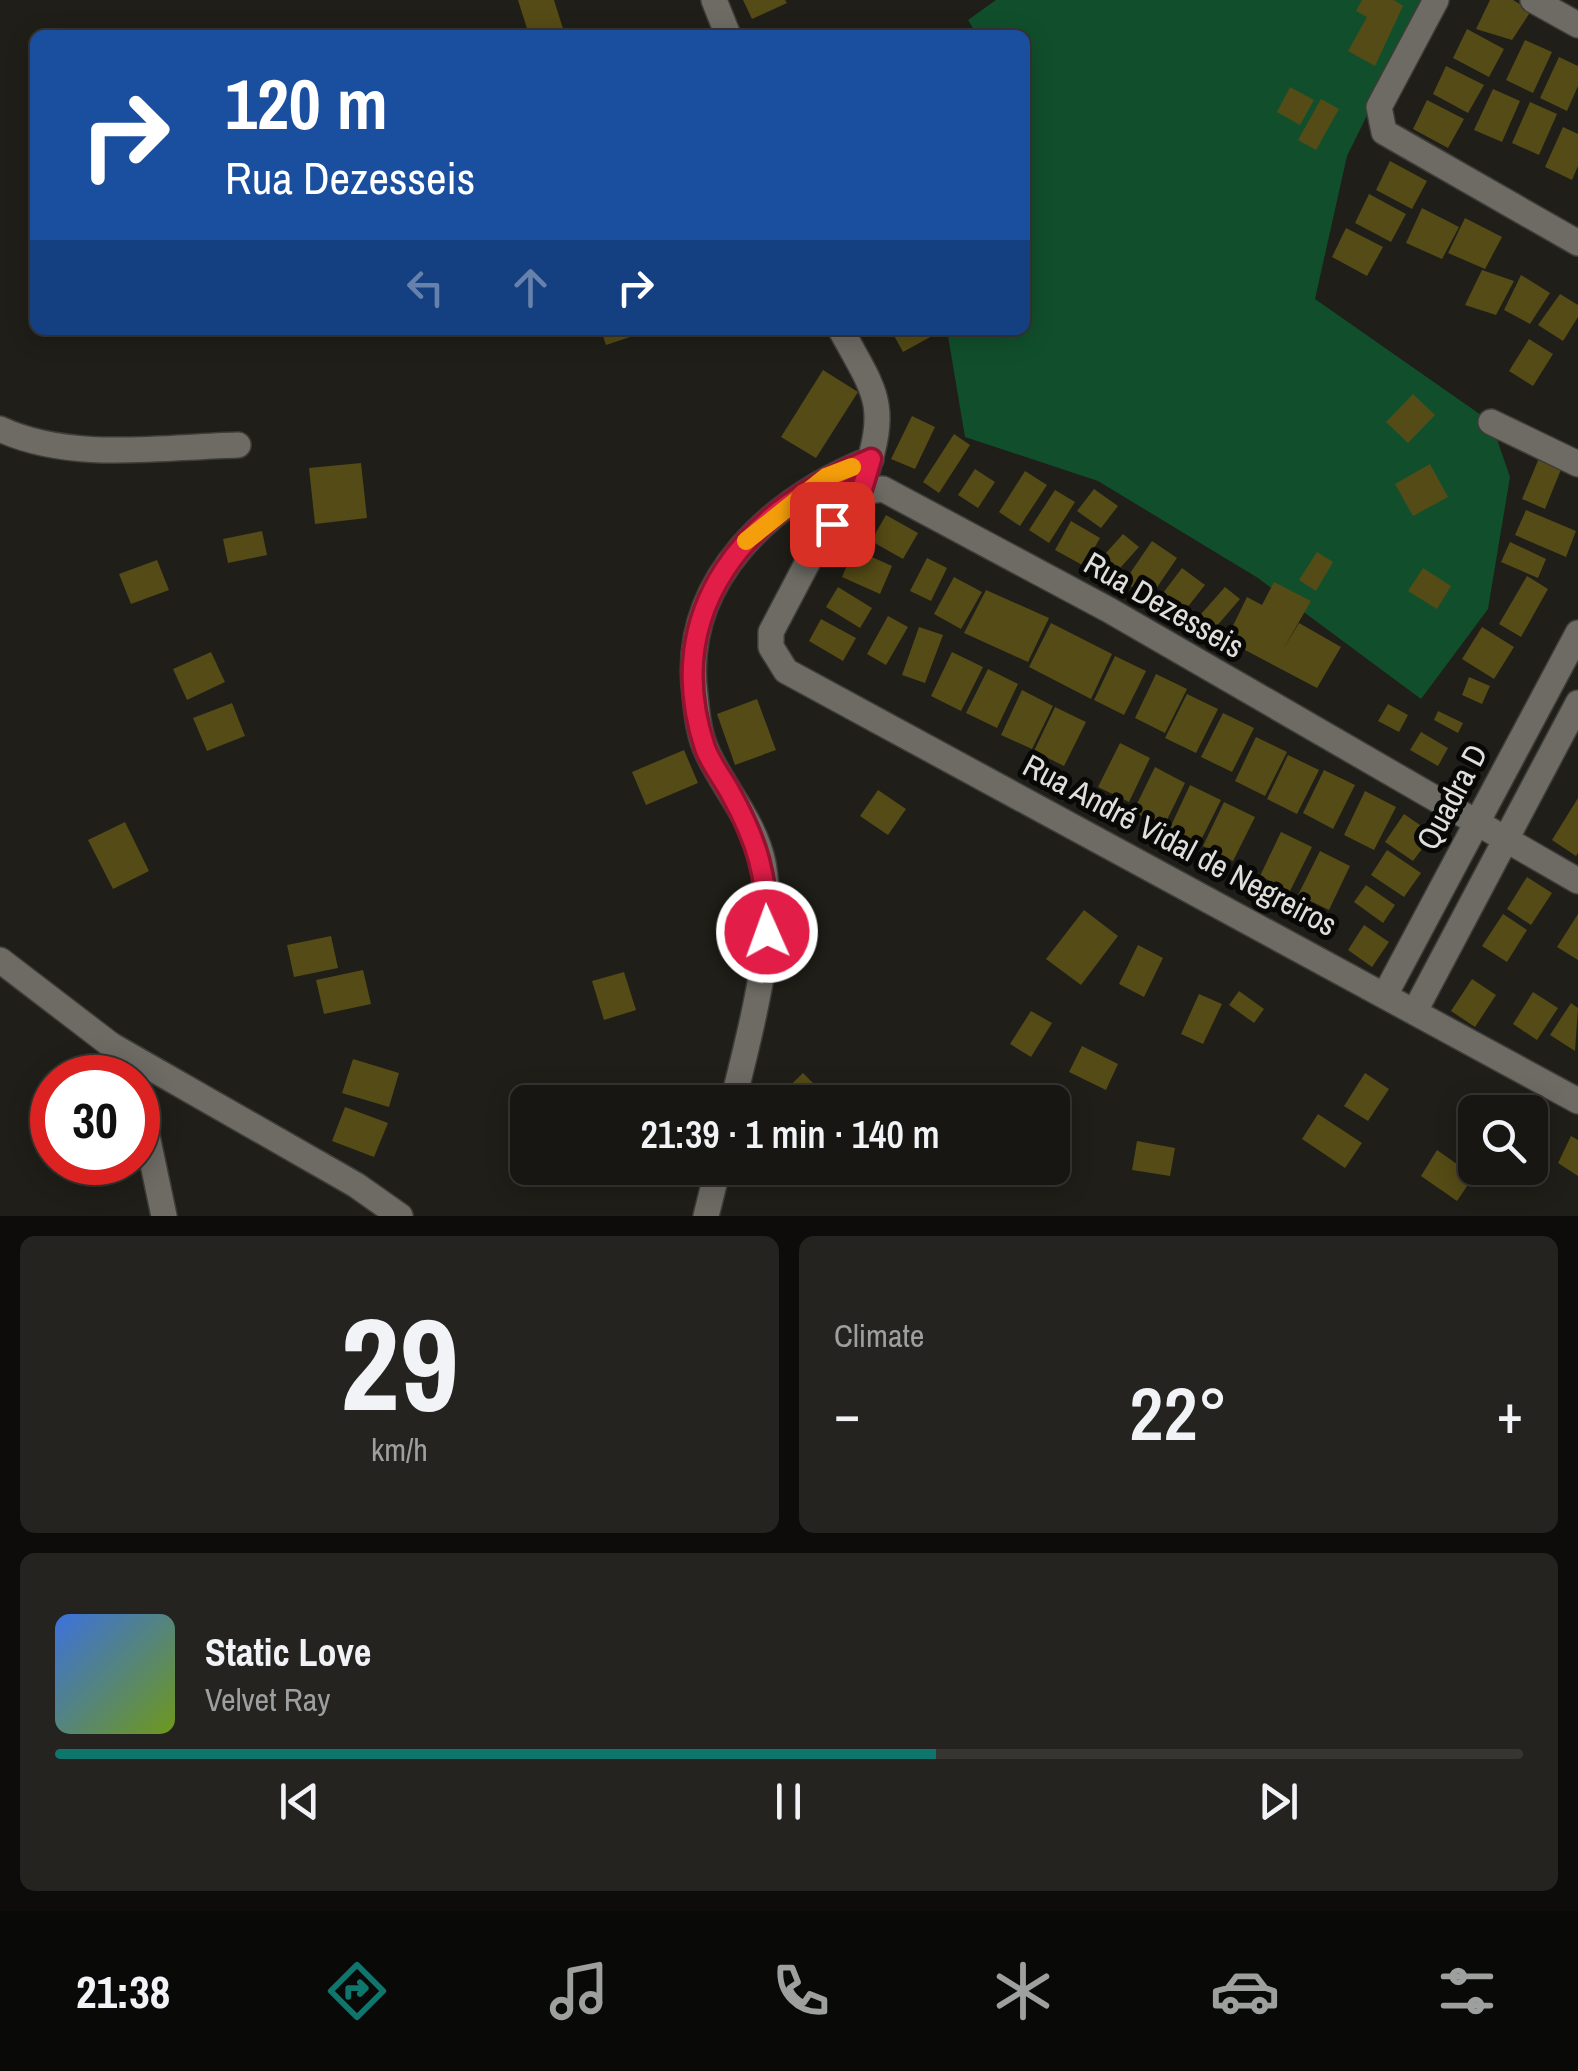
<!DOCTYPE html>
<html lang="en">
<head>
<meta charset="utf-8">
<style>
	body { margin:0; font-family:"Archivo Narrow",sans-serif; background:#242320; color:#f1f3f6; height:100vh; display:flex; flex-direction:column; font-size:38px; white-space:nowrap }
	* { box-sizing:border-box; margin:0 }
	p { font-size:32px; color:#9e9f9f }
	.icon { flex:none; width:55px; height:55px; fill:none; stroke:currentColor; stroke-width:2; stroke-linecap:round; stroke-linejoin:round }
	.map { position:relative; height:1216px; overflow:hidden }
	.drawer { display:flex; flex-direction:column; gap:20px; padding:20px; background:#0d0c0a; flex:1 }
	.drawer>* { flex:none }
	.guide { position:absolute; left:30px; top:30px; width:1000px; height:305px; border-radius:15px; box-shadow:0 5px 25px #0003,0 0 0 2px #363532; background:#1a4fa0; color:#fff; overflow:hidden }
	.tools { position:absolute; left:1458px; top:1095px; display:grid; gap:20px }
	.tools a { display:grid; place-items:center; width:90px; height:90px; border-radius:15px; background:#171612; box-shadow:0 5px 25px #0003,0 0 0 2px #363532; font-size:50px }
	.speed { position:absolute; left:30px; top:1055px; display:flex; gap:20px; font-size:50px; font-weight:700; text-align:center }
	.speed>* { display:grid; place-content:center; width:130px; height:130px; border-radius:50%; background:#171612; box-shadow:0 5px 25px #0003,0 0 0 2px #363532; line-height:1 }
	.speed .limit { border:15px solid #d22; background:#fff; color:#111 }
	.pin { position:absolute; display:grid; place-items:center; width:85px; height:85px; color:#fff; margin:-42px; border-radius:20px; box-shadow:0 5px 15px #0006 }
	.me { position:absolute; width:110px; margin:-55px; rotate:358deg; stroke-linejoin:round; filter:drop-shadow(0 0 8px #0008) }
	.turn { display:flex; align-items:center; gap:35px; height:210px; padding:0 30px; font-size:45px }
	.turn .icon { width:130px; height:130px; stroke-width:2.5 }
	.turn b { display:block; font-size:70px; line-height:85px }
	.lanes { display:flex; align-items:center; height:95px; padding:0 30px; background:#0003; justify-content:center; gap:50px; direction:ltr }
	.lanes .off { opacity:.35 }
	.big { font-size:75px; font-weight:600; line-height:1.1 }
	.drawer .widget { flex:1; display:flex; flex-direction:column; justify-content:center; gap:15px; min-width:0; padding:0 35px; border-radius:15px; background:#242320 }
	.drawer .dial { align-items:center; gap:0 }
	.dial b { font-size:130px; line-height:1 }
	.song { display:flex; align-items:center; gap:30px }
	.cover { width:120px; height:120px; border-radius:15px; background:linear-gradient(135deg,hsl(220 70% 55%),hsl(80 70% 35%)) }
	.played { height:10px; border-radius:5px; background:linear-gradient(90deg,#0f766e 60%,#363532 60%) }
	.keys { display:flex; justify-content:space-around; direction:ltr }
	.heat { display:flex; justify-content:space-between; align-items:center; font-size:55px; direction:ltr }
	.drawer .tiles { flex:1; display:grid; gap:20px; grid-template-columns:1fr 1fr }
	.widget:last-child { grid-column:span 2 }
	.trip { position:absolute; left:510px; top:1085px; width:560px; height:100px; border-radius:15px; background:#171612; box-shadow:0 5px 25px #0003,0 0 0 2px #363532; font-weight:600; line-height:100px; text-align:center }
	.dock { display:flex; height:160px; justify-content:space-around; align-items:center; background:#090907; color:#9e9f9f }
	.dock .icon { width:70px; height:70px }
	.dock .current { color:#0f766e }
	.dock b { font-size:45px; color:#f1f3f6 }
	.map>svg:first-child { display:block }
	.green { fill:#114f2c }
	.building { fill:#544b16 }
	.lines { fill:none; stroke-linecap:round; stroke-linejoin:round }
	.minor-casing { stroke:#3d3c38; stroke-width:28 }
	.tertiary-casing { stroke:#3d3c38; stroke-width:28 }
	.minor { stroke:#6d6b64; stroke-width:25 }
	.tertiary { stroke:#6d6b64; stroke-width:25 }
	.route-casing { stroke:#92132f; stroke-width:25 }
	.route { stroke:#e11d48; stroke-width:18 }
	.slow { stroke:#f59e0b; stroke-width:18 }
	.labels { text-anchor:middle; stroke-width:10; stroke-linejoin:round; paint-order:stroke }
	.street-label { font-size:32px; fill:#e0dfdb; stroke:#080806 }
</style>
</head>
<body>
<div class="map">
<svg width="1578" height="1216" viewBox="0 0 1578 1216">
	<rect width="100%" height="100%" fill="#1f1e18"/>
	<path class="green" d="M 996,0 L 1424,0 L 1347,156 L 1315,299 L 1491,422 L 1510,477 L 1488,609 L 1421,699 L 1258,578 L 1098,481 L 965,437 L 947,330 L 1025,330 L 1025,35 L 977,35 L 968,20 Z"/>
	<g class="building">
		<path d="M 518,0 L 554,0 L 565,35 L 529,35 Z"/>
		<path d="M 743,0 L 785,0 L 787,3 L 752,19 Z"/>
		<path d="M 1362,0 L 1394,0 L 1403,6 L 1375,66 L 1348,51 L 1367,17 L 1356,11 Z"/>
		<path d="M 1490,0 L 1513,0 L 1531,11 L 1512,40 L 1476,29 Z"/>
		<path d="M 1467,29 L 1504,49 L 1489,77 L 1453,58 Z"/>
		<path d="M 1525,40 L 1552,52 L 1533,93 L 1506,80 Z"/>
		<path d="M 1559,57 L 1578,66 L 1578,86 L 1567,111 L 1540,98 Z"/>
		<path d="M 1446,66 L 1484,85 L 1468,113 L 1433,94 Z"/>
		<path d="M 1290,87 L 1314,100 L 1300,125 L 1277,112 Z"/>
		<path d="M 1493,89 L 1520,101 L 1502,142 L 1474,130 Z"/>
		<path d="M 1321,99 L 1339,109 L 1316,150 L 1298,140 Z"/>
		<path d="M 1427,100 L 1464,119 L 1448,148 L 1413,129 Z"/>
		<path d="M 1530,102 L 1557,114 L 1539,155 L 1512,143 Z"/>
		<path d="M 1563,127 L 1578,134 L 1578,166 L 1572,180 L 1545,167 Z"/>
		<path d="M 1390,161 L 1427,181 L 1412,209 L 1376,190 Z"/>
		<path d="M 1369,194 L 1406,214 L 1391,242 L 1355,223 Z"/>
		<path d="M 1422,208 L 1459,227 L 1442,259 L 1406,243 Z"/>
		<path d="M 1465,218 L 1502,237 L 1485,269 L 1448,253 Z"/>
		<path d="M 1346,228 L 1383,247 L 1367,276 L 1332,257 Z"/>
		<path d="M 1482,270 L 1514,281 L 1496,315 L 1465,305 Z"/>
		<path d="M 1521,275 L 1550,293 L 1530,324 L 1504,310 Z"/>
		<path d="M 1560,294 L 1578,305 L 1578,317 L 1563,341 L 1538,325 Z"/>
		<path d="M 601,330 L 631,330 L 633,336 L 606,345 Z"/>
		<path d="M 891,330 L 943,330 L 903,352 Z"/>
		<path d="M 1529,339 L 1553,354 L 1533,386 L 1509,371 Z"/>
		<path d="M 823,370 L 858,392 L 816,458 L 781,437 Z"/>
		<path d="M 1413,394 L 1435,415 L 1408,443 L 1386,422 Z"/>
		<path d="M 912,416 L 935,427 L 915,469 L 891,459 Z"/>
		<path d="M 954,434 L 970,445 L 939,493 L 923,482 Z"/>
		<path d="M 1539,458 L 1562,467 L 1545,509 L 1522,499 Z"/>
		<path d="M 361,463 L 367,518 L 315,524 L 309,468 Z"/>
		<path d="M 1430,464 L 1448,497 L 1413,516 L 1395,484 Z"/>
		<path d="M 975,469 L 995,482 L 978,508 L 958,495 Z"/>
		<path d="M 1025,471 L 1047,485 L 1020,526 L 999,512 Z"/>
		<path d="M 1094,489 L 1118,506 L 1101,528 L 1077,511 Z"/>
		<path d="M 1055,490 L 1075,502 L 1049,543 L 1029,530 Z"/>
		<path d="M 1526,510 L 1576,531 L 1566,557 L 1515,535 Z"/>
		<path d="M 886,515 L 918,533 L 903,559 L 871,541 Z"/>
		<path d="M 1071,521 L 1100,538 L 1084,566 L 1055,550 Z"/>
		<path d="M 262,531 L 267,555 L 228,563 L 223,539 Z"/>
		<path d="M 1123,534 L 1139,547 L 1112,577 L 1097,563 Z"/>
		<path d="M 1152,541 L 1177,558 L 1149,599 L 1124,582 Z"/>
		<path d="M 1510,542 L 1546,559 L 1538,578 L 1501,562 Z"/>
		<path d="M 854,549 L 892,566 L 880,594 L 842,577 Z"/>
		<path d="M 1317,552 L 1333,562 L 1316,591 L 1299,580 Z"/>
		<path d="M 927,558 L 947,568 L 931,601 L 910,591 Z"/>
		<path d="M 157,560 L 169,590 L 131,604 L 119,574 Z"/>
		<path d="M 1182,568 L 1205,585 L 1179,618 L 1157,601 Z"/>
		<path d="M 1423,568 L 1451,586 L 1437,609 L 1408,591 Z"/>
		<path d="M 1527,576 L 1548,589 L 1521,637 L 1499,624 Z"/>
		<path d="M 954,577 L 982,592 L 961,629 L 934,614 Z"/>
		<path d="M 1274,582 L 1311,601 L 1282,651 L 1299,623 L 1341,647 L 1317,688 L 1226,640 L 1247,597 L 1262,605 Z"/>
		<path d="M 838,587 L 872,608 L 860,628 L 826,607 Z"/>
		<path d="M 1225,587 L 1240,599 L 1209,635 L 1194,622 Z"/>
		<path d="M 986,590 L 1049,618 L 1028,662 L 964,633 Z"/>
		<path d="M 888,616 L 908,627 L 886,665 L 867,654 Z"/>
		<path d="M 821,619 L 856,638 L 843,661 L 809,641 Z"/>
		<path d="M 1051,623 L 1112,654 L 1091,699 L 1029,667 Z"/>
		<path d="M 919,627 L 943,635 L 925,683 L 902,675 Z"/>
		<path d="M 1482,627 L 1514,647 L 1494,679 L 1462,659 Z"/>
		<path d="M 211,652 L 225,682 L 187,700 L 173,669 Z"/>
		<path d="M 952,652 L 983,667 L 961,711 L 931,696 Z"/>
		<path d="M 1115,656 L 1146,671 L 1124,715 L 1094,700 Z"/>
		<path d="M 988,669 L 1018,684 L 997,728 L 966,713 Z"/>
		<path d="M 1156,674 L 1187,689 L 1165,733 L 1135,718 Z"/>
		<path d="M 1469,677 L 1490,686 L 1482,704 L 1462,695 Z"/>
		<path d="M 1022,690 L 1053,706 L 1032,749 L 1001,735 Z"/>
		<path d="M 1187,694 L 1218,709 L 1196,753 L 1165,738 Z"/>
		<path d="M 757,699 L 776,750 L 735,765 L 717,714 Z"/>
		<path d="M 232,703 L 245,736 L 207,751 L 193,718 Z"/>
		<path d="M 1388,704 L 1408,715 L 1399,732 L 1378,721 Z"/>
		<path d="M 1055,707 L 1086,722 L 1064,766 L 1034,751 Z"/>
		<path d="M 1438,711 L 1463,723 L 1458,733 L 1434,720 Z"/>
		<path d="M 1223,713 L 1254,728 L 1232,772 L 1201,757 Z"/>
		<path d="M 1421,732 L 1448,748 L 1438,766 L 1410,750 Z"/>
		<path d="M 1256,737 L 1287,752 L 1265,796 L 1235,781 Z"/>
		<path d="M 1120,743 L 1150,758 L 1129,802 L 1098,787 Z"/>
		<path d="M 684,750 L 698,783 L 646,805 L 632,772 Z"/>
		<path d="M 1288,755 L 1319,770 L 1297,814 L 1267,799 Z"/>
		<path d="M 1155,767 L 1185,783 L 1164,826 L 1133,812 Z"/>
		<path d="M 1324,770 L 1355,785 L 1333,829 L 1303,813 Z"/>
		<path d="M 1190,785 L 1221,800 L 1199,844 L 1169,830 Z"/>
		<path d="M 878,790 L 906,809 L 888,835 L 860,816 Z"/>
		<path d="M 1365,791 L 1396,807 L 1374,850 L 1344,835 Z"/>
		<path d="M 1578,798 L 1578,853 L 1576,856 L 1552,840 Z"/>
		<path d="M 1224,802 L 1255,817 L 1233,861 L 1203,846 Z"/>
		<path d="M 1404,814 L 1433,834 L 1413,861 L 1385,842 Z"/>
		<path d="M 125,822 L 149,871 L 113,889 L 88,840 Z"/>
		<path d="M 1281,832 L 1312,847 L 1290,891 L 1260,876 Z"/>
		<path d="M 1387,850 L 1421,873 L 1404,897 L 1371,875 Z"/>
		<path d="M 1320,851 L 1350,866 L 1329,910 L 1298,895 Z"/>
		<path d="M 1527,877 L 1552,893 L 1531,925 L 1507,909 Z"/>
		<path d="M 1366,885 L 1395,905 L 1383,923 L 1354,902 Z"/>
		<path d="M 1084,910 L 1118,936 L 1081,985 L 1046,959 Z"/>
		<path d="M 1503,914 L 1527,930 L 1507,962 L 1482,946 Z"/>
		<path d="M 1578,914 L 1578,960 L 1557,947 Z"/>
		<path d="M 1364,925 L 1389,942 L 1372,967 L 1348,950 Z"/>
		<path d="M 331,936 L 338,968 L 294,977 L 287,945 Z"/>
		<path d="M 1138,945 L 1163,958 L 1144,997 L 1119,984 Z"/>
		<path d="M 363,970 L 371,1004 L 324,1014 L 316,980 Z"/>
		<path d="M 624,972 L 636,1010 L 604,1020 L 592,981 Z"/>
		<path d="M 1472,979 L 1496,995 L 1475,1027 L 1451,1011 Z"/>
		<path d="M 1239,991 L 1264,1009 L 1254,1023 L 1229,1005 Z"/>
		<path d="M 1533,992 L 1558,1008 L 1537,1040 L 1513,1024 Z"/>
		<path d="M 1199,994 L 1222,1004 L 1203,1044 L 1181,1034 Z"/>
		<path d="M 1571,1003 L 1578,1008 L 1575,1051 L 1550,1035 Z"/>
		<path d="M 1031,1011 L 1052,1023 L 1031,1057 L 1010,1044 Z"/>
		<path d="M 1082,1046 L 1118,1064 L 1106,1090 L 1069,1072 Z"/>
		<path d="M 353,1059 L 399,1073 L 389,1107 L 342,1093 Z"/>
		<path d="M 803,1073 L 832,1102 L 773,1102 Z"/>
		<path d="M 1365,1073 L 1389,1089 L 1368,1121 L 1344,1106 Z"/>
		<path d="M 345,1107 L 388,1123 L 374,1157 L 332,1141 Z"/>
		<path d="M 1318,1114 L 1362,1143 L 1345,1168 L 1302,1139 Z"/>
		<path d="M 1571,1136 L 1578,1140 L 1578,1176 L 1558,1163 Z"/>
		<path d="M 1137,1141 L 1175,1148 L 1170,1176 L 1132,1170 Z"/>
		<path d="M 1437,1150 L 1474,1176 L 1457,1201 L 1421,1176 Z"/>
	</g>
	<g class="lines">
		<defs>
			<g id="minor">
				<path d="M 714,0 L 728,35"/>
				<path d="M 1436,0 L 1379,107 L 1384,132 L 1578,243"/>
				<path d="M 1533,0 L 1578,25"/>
				<path d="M 841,330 C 876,394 888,403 866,474"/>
				<path d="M 1491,422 L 1578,464"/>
				<path d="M 0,429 C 71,462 161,447 238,445"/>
				<path d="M 1578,881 L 1109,610 L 883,489 L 852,493 L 811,556 L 771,632 L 771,647 L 786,671 L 1578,1101"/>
				<path d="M 0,960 L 111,1045 L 130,1078"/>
				<path d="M 111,1045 L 356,1185 L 400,1216"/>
				<path d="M 138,1093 L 164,1216"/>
				<path d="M 733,1102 C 751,1026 777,942 763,863 C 755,823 725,790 708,754 C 699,736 697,715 695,695 C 680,580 772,499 871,459"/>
				<path d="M 706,1216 L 718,1168"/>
			</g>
			<g id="tertiary">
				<path d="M 1386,993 L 1578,633"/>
				<path d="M 1416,1009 L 1578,703"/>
			</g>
		</defs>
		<use href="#minor" class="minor-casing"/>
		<use href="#tertiary" class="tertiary-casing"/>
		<use href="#minor" class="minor"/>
		<use href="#tertiary" class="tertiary"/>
	</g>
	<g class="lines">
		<defs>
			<path id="route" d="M 767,932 C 768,878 757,841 731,794 C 723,779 711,764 705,748 C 659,609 748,508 871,459 L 862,489 L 852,493 L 832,524"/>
		</defs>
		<use href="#route" class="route-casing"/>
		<use href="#route" class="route"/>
		<path class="slow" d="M 746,541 L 826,477 L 852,467"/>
	</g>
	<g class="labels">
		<g class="street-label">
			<text transform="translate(1164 605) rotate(30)" y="11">Rua Dezesseis</text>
			<text transform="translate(1452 797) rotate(-62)" y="11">Quadra D</text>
			<text transform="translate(1180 845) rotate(28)" y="11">Rua André Vidal de Negreiros</text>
		</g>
	</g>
</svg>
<div class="tools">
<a><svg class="icon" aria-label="search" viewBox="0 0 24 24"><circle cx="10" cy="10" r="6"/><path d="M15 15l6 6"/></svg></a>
</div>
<div class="speed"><div class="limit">30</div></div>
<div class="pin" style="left:832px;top:524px;background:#d93025"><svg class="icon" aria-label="arrive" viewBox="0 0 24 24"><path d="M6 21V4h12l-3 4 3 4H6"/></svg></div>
<svg class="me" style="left:767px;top:932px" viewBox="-20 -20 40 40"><circle r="17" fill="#e11d48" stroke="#fff" stroke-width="3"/><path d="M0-11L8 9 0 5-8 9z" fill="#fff"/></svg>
<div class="trip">21:39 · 1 min · 140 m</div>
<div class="guide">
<div class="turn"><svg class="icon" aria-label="right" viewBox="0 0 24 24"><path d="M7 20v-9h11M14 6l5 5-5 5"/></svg><div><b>120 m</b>Rua Dezesseis</div></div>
<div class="lanes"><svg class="icon off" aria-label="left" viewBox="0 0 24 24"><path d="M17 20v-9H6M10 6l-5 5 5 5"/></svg><svg class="icon off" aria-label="ahead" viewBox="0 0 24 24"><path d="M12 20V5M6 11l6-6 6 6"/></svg><svg class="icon" aria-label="right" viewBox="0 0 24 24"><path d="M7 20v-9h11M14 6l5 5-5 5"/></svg></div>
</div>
</div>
<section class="drawer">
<div class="tiles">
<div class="widget dial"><b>29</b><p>km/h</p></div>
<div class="widget"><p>Climate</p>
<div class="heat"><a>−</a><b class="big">22°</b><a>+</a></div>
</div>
<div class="widget">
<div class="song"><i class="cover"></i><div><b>Static Love</b><p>Velvet Ray</p></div></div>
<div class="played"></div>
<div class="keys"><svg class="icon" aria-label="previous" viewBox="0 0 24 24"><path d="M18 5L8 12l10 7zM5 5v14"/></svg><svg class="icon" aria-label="pause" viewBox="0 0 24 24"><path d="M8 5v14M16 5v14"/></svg><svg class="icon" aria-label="next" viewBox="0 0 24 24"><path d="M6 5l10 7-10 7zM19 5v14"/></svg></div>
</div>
</div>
</section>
<nav class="dock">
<b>21:38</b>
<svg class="icon current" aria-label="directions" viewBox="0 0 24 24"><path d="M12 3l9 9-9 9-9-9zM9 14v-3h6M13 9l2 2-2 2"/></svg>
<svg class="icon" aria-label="music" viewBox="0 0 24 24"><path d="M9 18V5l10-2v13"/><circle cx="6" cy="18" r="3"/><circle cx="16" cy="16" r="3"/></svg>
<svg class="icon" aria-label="phone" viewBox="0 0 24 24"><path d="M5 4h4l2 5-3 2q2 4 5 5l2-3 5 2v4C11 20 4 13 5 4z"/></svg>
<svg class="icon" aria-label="climate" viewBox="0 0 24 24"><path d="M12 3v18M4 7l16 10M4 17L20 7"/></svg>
<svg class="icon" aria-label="car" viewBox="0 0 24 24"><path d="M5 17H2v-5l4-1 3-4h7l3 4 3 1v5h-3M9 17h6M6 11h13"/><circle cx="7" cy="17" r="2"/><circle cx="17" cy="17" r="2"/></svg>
<svg class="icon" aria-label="filters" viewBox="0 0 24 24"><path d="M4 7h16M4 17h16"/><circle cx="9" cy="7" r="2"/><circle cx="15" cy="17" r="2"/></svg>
</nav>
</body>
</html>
